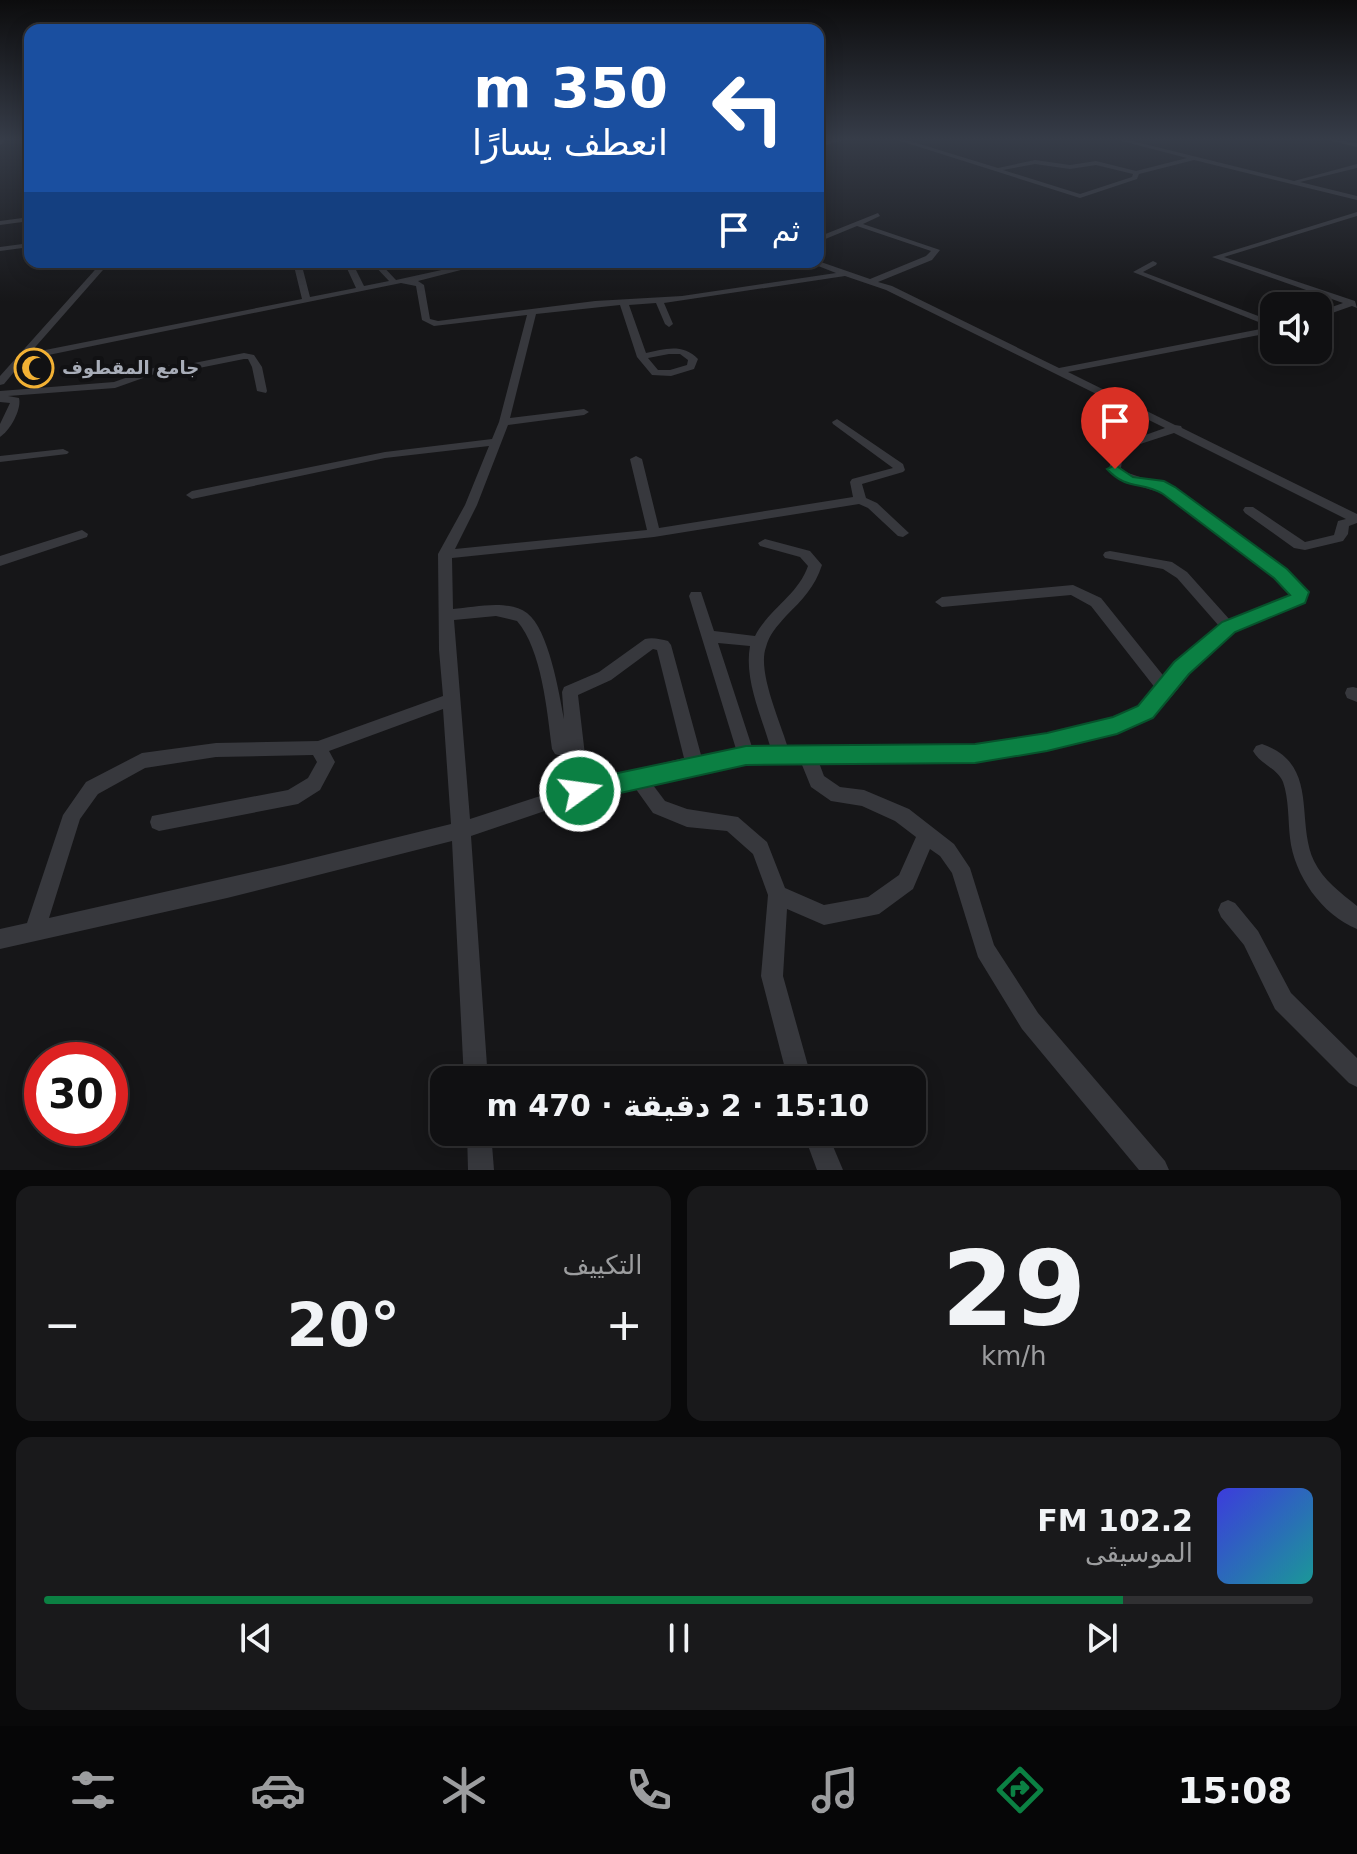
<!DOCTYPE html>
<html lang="ar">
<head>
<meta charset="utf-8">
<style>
	body { margin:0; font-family:"DejaVu Sans","Noto Sans Arabic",sans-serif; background:#19191b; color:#f1f3f6; direction:rtl; height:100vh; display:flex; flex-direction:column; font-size:30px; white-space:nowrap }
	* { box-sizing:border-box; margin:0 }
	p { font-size:26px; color:#9c9d9f }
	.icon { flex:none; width:44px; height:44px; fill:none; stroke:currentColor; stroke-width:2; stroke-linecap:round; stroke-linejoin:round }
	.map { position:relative; height:1170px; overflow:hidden; direction:ltr }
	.side { display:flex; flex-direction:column; gap:16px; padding:16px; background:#09090a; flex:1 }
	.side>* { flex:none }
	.hud { position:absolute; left:24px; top:24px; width:800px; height:244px; border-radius:16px; box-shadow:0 4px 20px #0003,0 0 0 2px #303032; direction:rtl; background:#1a4fa0; color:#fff; overflow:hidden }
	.tools { position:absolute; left:1260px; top:292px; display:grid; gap:16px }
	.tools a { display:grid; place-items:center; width:72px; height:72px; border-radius:16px; background:#101012; box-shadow:0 4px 20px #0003,0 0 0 2px #303032; font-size:40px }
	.speed { position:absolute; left:24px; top:1042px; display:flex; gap:16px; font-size:40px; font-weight:700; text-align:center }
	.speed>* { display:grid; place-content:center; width:104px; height:104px; border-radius:50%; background:#101012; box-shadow:0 4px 20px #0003,0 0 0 2px #303032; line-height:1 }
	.speed .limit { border:12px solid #d22; background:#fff; color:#111 }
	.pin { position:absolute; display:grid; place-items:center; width:68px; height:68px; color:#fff; margin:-82px -34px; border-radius:50% 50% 50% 0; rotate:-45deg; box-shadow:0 0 8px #0007 }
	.pin .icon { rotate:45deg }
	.me { position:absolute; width:88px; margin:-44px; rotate:76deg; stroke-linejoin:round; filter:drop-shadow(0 0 6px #0008) }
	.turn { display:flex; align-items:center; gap:28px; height:168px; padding:0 24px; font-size:36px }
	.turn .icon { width:104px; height:104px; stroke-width:2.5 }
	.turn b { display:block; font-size:56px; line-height:68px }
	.then { display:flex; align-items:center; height:76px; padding:0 24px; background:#0003; gap:16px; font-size:30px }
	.big { font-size:60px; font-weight:700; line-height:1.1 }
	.side .widget { flex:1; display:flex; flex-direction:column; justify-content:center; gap:12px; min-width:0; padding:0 28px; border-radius:16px; background:#19191b }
	.side .dial { align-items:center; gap:0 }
	.dial b { font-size:104px; line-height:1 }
	.song { display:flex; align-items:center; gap:24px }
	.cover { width:96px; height:96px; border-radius:12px; background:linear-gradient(135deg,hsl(240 70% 55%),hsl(180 70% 35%)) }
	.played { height:8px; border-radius:4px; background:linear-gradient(90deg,#0b8043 85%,#303032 85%) }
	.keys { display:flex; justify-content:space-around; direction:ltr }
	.heat { display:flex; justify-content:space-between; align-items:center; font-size:44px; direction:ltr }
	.side .tiles { flex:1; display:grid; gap:16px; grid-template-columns:1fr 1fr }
	.widget:last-child { grid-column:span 2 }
	.trip { position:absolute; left:430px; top:1066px; width:496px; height:80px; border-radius:16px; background:#101012; box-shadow:0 4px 20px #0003,0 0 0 2px #303032; font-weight:700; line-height:80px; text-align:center; direction:rtl }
	.tab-bar { display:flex; height:128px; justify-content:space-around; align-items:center; background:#060607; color:#9c9d9f }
	.tab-bar .icon { width:56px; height:56px }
	.tab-bar .selected { color:#0b8043 }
	.tab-bar b { font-size:36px; color:#f1f3f6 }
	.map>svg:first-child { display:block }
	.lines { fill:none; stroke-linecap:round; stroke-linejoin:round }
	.minor { fill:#37383d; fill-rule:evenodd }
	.route { fill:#0b8043; stroke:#07532c; stroke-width:2 }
	.labels { text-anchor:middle; stroke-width:8; stroke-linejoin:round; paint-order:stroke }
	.far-poi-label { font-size:18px; font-weight:bold; fill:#a8adb8; stroke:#111113; text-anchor:start }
</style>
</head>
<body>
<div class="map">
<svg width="1357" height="1170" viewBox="0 0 1357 1170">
	<rect width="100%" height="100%" fill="#161618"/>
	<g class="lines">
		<g class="minor">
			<path d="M 6,138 L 2,144 L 0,145 L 0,138 Z"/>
			<path d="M 843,138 L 853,138 L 818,147 L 818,143 Z"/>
			<path d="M 891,138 L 900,138 L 998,168 L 1035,160 L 1070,165 L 1096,161 L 1136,171 L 1187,158 L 1110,138 L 1120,138 L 1294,181 L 1357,164 L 1357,168 L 1300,182 L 1357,196 L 1357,200 L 1194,160 L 1139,174 L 1137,179 L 1080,198 ZM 1035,164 L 1070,169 L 1096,165 L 1133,174 L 1132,177 L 1080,194 L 1003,170 Z"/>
			<path d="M 1323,138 L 1357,143 L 1357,147 L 1324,139 Z"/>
			<path d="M 1357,212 L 1357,216 L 1224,257 L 1355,301 L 1357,308 L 1352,306 L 1318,318 L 1318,312 L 1343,303 L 1212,257 Z"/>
			<path d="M 878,213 L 880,216 L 863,224 L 940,250 L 932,260 L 878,282 L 892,286 L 1059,368 L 1271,327 L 1133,272 L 1153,261 L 1157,263 L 1156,265 L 1143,272 L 1274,322 L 1274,332 L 1068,372 L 1175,425 L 1181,426 L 1182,428 L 1357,514 L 1357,523 L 1349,526 L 1348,534 L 1343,541 L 1305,550 L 1294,548 L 1245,513 L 1243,510 L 1245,507 L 1253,507 L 1305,542 L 1334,535 L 1338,521 L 1346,519 L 1174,433 L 1131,447 L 1123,452 L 1121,468 L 1125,472 L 1173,488 L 1285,571 L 1305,588 L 1307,592 L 1304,603 C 1277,617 1246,621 1221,640 C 1192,663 1173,705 1142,723 C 1127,732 1105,735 1089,739 C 994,764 915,764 818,760 L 824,776 L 840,787 L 864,790 L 909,809 L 954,844 L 970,868 L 994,945 L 1038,1013 L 1165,1161 L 1169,1170 L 1139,1170 L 1022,1029 L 978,957 L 952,873 L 940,856 L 930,849 L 913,889 L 879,914 L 824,925 L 787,909 L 783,976 L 812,1080 L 788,1080 L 761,976 L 768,895 L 753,854 L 727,831 L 687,827 L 653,813 L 633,785 L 580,799 L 471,836 L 488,1080 L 464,1080 L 452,841 L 227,898 L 0,949 L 0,929 L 27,923 L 63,815 L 86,782 L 142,753 L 216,743 L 318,741 L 443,696 L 439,650 L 438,554 L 465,505 L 489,446 L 385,458 L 192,499 L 186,495 L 192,491 L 385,452 L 492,439 L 499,422 L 527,315 L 434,326 L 422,320 L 416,286 L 401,283 L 24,360 L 4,384 L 0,385 L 0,376 L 102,262 L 110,262 L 30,353 L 302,299 L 293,262 L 301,262 L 310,297 L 356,288 L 344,262 L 352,262 L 364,286 L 389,281 L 371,262 L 379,262 L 396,280 L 478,262 L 492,262 L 418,281 L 424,285 L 430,319 L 438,321 L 595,301 L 682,296 L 836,273 L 808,262 L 818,261 L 870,279 L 926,256 L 931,251 L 857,226 L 818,242 L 818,237 ZM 845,276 L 886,290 L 1165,428 L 1123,443 L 1114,449 L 1109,469 L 1123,481 L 1165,494 L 1275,577 L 1293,593 L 1292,596 L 1230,620 L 1187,572 L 1172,562 L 1110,551 L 1105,552 L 1103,555 L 1105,558 L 1163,569 L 1177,578 L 1219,626 L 1197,643 L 1166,679 L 1101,598 L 1073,585 L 942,597 L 935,602 L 942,607 L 1071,595 L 1091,606 L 1156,689 L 1130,714 L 1054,733 L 998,742 L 915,749 L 787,745 C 780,721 757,671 766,647 C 769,635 777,626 786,616 C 802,600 815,587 822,565 L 810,551 L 765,539 L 758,543 L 760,546 L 800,557 L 808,566 C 798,595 769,609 755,636 L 714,631 L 701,592 L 691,592 L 689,596 L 736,749 L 701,755 L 671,645 L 668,641 C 661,639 652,637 645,639 L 599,672 L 564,687 L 562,692 L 564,719 C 559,693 549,630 527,613 C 508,599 475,607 453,609 L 452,558 L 654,537 L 859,504 L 868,508 L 898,536 L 903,537 L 909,533 L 877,503 L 866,498 L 862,484 L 903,472 L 905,470 L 903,464 L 837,419 L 832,422 L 833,424 L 893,468 L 852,479 L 850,482 L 853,497 L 659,528 L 642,459 L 636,456 L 630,459 L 647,530 L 455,549 L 477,505 L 508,425 L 584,415 L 589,412 L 584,409 L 510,418 L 536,314 L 620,305 L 637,357 L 652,375 L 671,376 L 694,369 L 698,359 C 683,343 664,349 646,353 L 629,305 L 656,303 L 665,324 L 669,327 L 673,324 L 664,303 ZM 669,354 L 680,354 L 688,360 L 687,365 L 670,370 L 658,370 L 648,358 ZM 496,616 L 517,621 C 542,650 547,711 552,749 L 555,754 L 561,756 L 568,753 L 571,786 L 470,819 L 454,620 ZM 718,643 L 750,646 C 744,679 761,715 770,746 L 752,747 ZM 653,649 L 657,650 L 684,758 L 588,781 L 578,695 L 611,680 ZM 443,709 L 451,824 L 284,865 L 49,918 L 80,819 L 98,794 L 145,768 L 216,757 L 313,755 L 317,762 L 308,778 L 288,790 L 152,816 L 150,822 L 152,828 L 159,831 L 298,804 L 320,790 L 335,762 L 329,751 ZM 777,760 L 800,760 L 811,787 L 831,801 L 862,806 L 895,821 L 916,837 L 899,875 L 868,897 L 824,905 L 785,888 L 767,842 L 738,817 L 687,809 L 665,801 L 650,781 L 724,766 Z"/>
			<path d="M 30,217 L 30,221 L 0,225 L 0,221 Z"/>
			<path d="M 30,243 L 30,247 L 0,251 L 0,247 Z"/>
			<path d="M 244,353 L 254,355 L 262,367 L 267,391 L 266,393 L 257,391 L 252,367 L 248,359 L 244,359 L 189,370 L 160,372 L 115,388 L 8,396 L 19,398 C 22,409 10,431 0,437 L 0,424 L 10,403 L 0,402 L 0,391 L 114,382 L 159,366 L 189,364 Z"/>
			<path d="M 63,449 L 69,452 L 67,454 L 0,462 L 0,456 Z"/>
			<path d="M 82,530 L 88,534 L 87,537 L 0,566 L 0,556 Z"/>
			<path d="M 1353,687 L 1357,688 L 1357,702 L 1347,698 L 1345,693 L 1347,688 Z"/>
			<path d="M 1262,744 C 1320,764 1295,820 1314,861 C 1323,880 1341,893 1357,906 L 1357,929 C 1322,915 1294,875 1290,838 C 1288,820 1289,799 1283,782 C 1277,768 1260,764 1253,751 L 1256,746 Z"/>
			<path d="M 1228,900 L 1235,903 L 1258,931 L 1291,993 L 1357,1058 L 1357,1087 L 1349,1083 L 1275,1009 L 1244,945 L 1221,917 L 1218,910 L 1221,903 Z"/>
			<path d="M 467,1132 L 491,1132 L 494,1170 L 468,1170 Z"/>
			<path d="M 803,1132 L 827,1132 L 843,1170 L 817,1170 Z"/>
		</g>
	</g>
	<linearGradient id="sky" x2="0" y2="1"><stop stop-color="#0c0c0d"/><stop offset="0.46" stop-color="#363c48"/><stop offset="1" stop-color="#363c48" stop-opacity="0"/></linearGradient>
	<rect width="1357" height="302" fill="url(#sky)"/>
	<path class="route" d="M 1115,465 L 1133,477 L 1164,481 L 1175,487 L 1287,569 L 1309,592 L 1305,603 L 1235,632 L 1189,674 L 1153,718 L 1117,734 L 1047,751 L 975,763 L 746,765 L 580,802 L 572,799 L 568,791 L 572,784 L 580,781 L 746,746 L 975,744 L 1047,733 L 1113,717 L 1138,706 L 1174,662 L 1222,622 L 1290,595 L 1274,578 L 1163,494 C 1142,481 1127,491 1107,469 Z"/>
	<defs>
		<symbol id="mosque-ring" viewBox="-11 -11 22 22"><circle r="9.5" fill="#111113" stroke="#f2b134" stroke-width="1.5"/><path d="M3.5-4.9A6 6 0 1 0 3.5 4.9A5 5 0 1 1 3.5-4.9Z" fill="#f2b134"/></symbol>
	</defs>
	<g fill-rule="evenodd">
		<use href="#mosque-ring" x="12" y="346" width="44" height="44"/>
	</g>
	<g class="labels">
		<g class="far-poi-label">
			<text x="62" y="374">جامع المقطوف</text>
		</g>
	</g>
</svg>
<div class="tools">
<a><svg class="icon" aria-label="sound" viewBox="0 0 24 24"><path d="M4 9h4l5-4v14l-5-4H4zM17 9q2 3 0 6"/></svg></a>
</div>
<div class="speed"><div class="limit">30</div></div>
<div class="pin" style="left:1115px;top:469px;background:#d93025"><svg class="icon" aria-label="arrive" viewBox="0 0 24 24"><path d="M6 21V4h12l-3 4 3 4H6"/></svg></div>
<svg class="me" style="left:580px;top:791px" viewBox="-20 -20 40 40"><circle r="17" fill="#0b8043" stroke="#fff" stroke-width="3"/><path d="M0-11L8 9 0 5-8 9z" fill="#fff"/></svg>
<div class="trip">15:10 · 2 دقيقة · 470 m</div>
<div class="hud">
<div class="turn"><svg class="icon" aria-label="left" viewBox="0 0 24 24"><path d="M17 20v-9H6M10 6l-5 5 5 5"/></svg><div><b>350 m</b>انعطف يسارًا</div></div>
<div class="then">ثم<svg class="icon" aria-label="arrive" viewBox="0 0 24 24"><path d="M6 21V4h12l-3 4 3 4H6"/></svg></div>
</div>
</div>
<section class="side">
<div class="tiles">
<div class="widget dial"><b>29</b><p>km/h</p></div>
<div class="widget"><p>التكييف</p>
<div class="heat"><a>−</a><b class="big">20°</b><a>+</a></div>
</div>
<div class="widget">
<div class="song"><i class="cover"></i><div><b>102.2 FM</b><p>الموسيقى</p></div></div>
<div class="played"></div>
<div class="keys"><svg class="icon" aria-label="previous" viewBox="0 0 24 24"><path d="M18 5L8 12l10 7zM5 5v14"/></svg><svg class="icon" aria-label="pause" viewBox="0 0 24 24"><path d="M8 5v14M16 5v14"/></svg><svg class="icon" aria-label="next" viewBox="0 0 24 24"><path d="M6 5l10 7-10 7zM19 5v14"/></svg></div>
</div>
</div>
</section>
<nav class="tab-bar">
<b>15:08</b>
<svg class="icon selected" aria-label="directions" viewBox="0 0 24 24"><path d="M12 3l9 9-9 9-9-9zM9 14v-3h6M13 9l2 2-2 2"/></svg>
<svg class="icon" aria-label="music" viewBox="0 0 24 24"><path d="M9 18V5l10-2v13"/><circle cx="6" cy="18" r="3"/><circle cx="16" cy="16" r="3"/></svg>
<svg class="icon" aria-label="phone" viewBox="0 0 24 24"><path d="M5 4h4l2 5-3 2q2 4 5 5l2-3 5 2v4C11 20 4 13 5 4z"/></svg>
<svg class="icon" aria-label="climate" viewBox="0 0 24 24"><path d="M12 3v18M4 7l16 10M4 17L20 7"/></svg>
<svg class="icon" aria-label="car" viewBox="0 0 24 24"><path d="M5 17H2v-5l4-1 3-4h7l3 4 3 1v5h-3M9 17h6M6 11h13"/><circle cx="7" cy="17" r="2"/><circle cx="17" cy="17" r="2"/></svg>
<svg class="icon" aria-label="filters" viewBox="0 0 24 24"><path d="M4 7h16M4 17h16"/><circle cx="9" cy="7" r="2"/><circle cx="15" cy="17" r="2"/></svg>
</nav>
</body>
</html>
